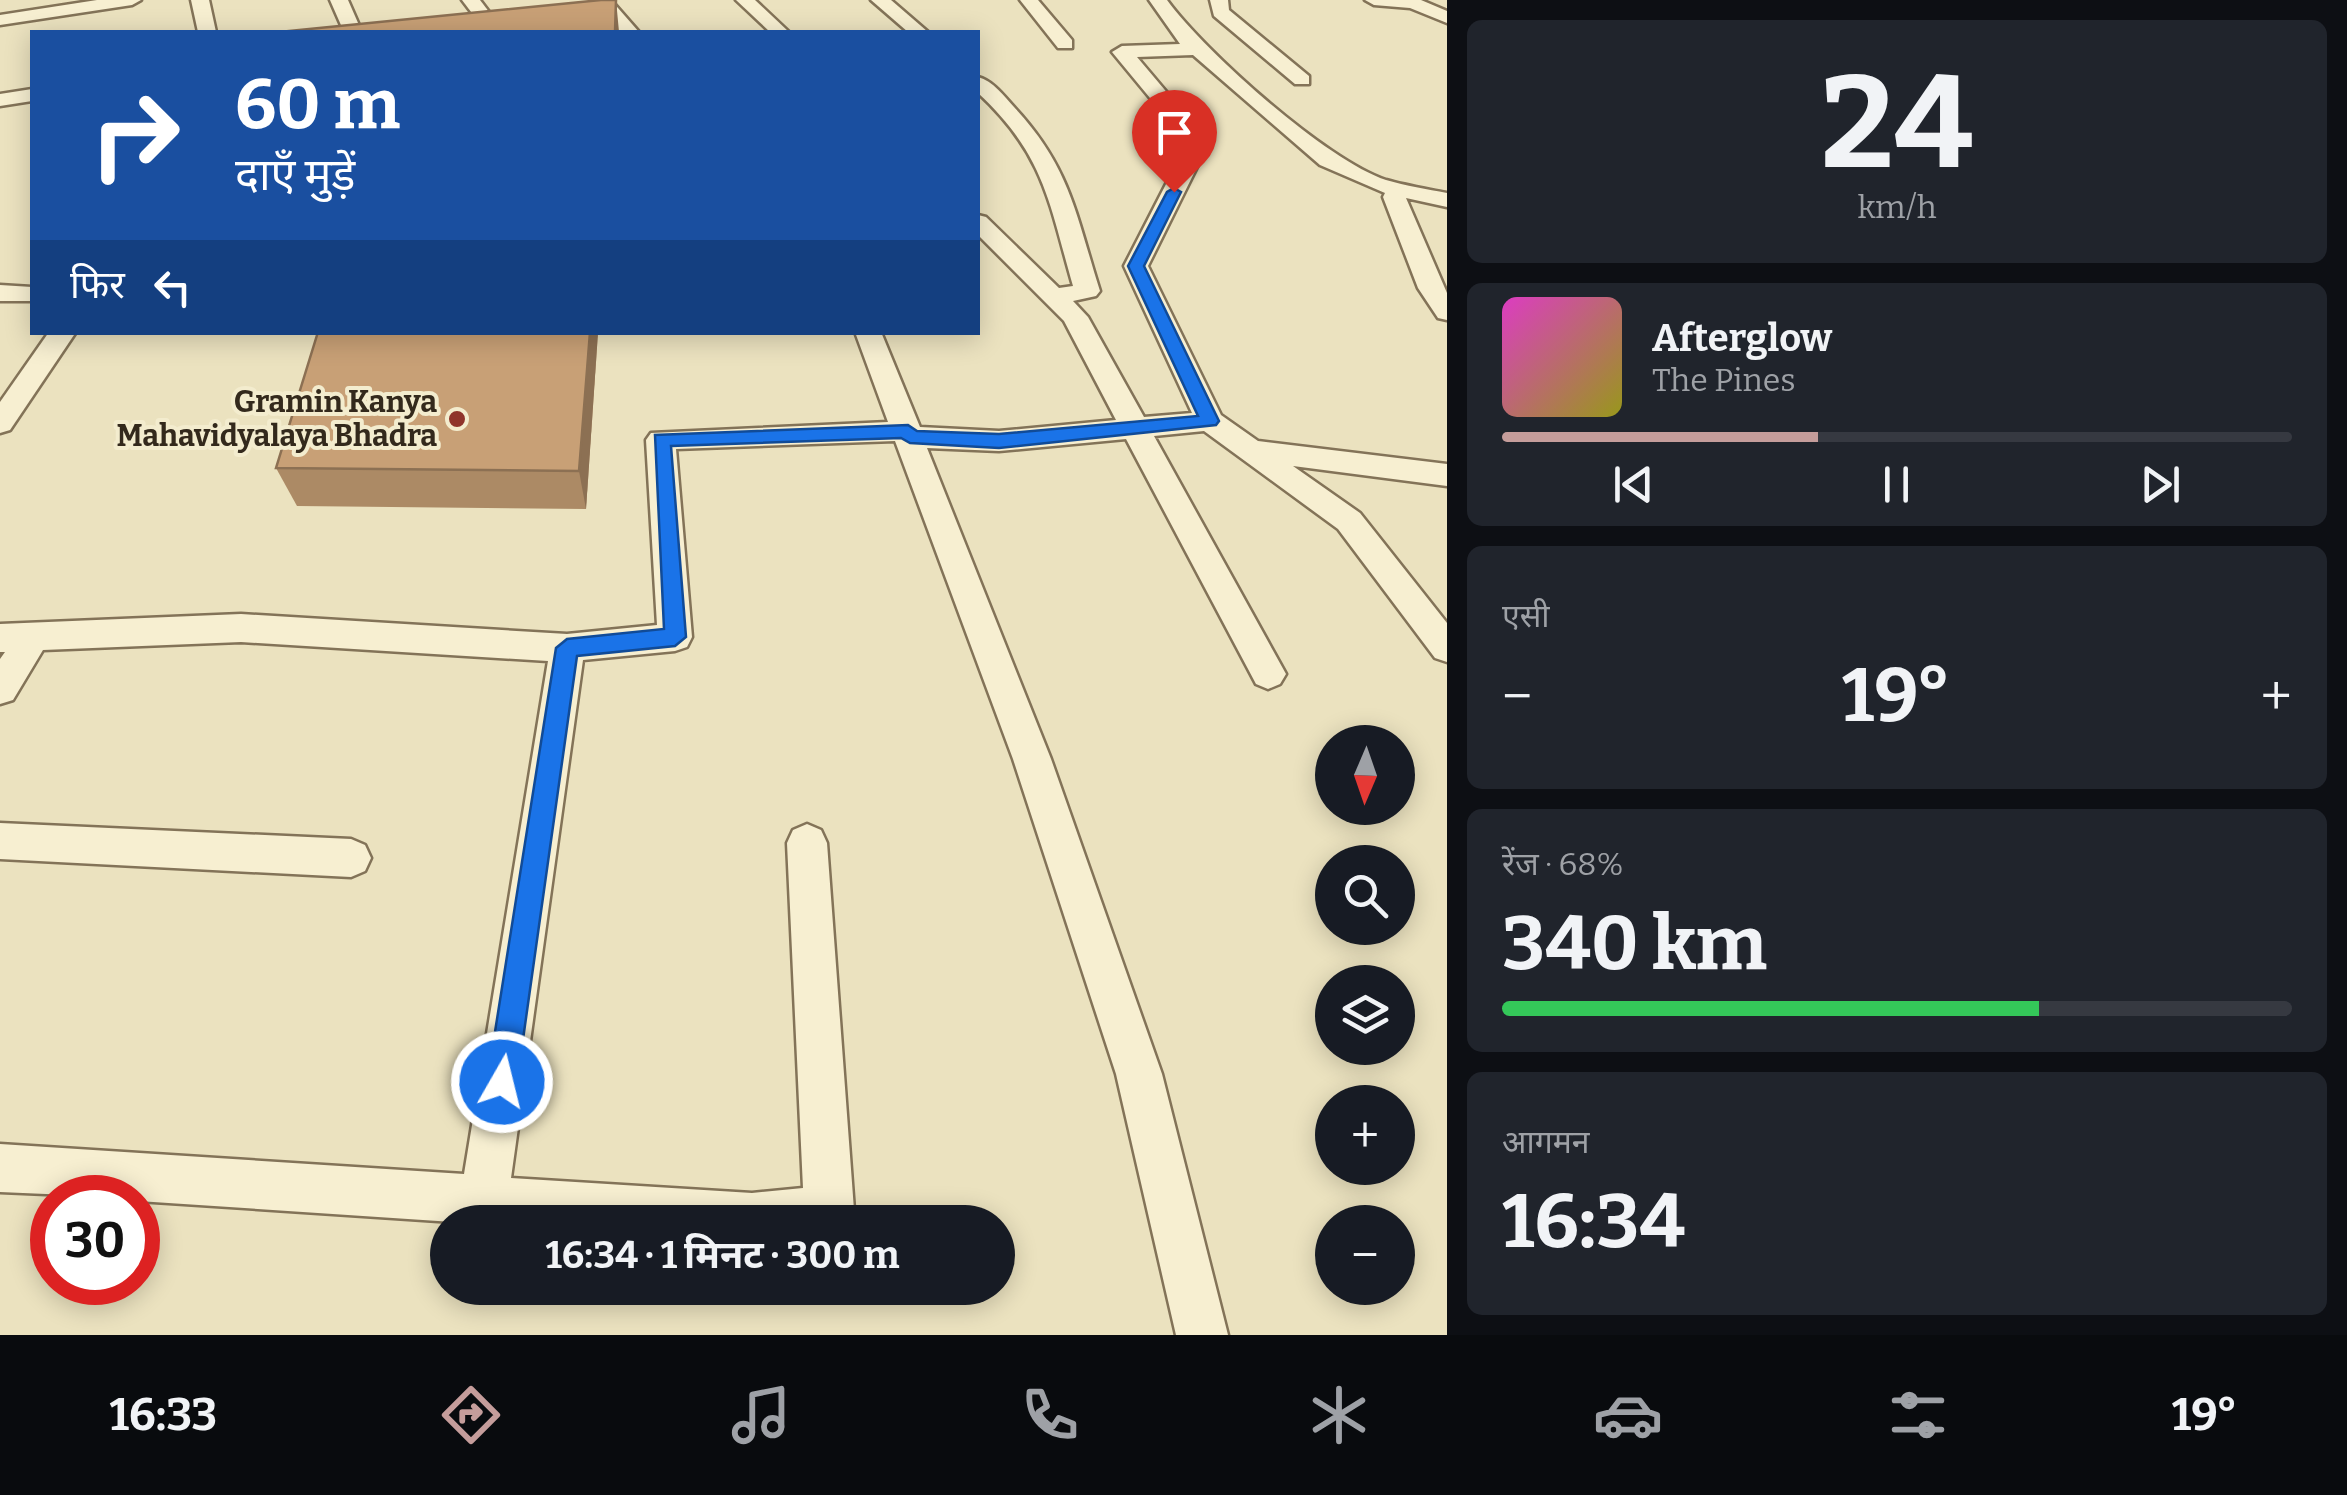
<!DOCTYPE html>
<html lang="hi">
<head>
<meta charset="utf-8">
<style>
	body { margin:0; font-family:Bitter,"Noto Sans Devanagari",serif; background:#20242c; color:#f1f3f6; height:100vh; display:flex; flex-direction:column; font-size:38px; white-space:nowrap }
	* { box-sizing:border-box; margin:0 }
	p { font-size:32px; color:#9ea1a6 }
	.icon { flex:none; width:55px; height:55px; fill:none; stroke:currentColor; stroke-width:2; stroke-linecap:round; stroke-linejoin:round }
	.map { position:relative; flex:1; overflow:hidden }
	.drawer { display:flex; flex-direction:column; gap:20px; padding:20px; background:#0d0f14; width:900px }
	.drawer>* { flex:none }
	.banner { position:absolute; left:30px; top:30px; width:950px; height:305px; border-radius:0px; box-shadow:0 5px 25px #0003; background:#1a4fa0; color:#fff; overflow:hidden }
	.needle { width:65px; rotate:182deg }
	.fabs { position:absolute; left:1315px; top:725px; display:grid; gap:20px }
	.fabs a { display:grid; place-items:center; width:100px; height:100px; border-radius:50%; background:#171b24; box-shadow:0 5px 25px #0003; font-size:50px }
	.speed { position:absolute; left:30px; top:1175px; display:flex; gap:20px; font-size:50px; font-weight:700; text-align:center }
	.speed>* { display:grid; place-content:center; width:130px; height:130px; border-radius:50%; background:#171b24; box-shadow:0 5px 25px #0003; line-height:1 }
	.speed .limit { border:15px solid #d22; background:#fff; color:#111 }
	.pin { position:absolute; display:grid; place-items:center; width:85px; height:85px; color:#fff; margin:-102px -42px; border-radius:50% 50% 50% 0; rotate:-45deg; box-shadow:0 0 10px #0007 }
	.pin .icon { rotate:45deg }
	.me { position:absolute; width:110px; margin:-55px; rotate:8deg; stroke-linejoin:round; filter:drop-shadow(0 0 8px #0008) }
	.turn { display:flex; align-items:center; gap:35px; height:210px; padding:0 40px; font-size:45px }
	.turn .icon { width:130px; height:130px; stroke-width:2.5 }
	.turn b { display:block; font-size:70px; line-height:85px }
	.then { display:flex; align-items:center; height:95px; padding:0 40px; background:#0003; gap:20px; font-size:38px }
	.big { font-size:75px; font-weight:700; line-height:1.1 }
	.drawer .card { flex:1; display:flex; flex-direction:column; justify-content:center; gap:15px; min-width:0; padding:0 35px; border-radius:15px; background:#20242c }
	.drawer .dial { align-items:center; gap:0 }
	.dial b { font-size:130px; line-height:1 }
	.song { display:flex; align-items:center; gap:30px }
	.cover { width:120px; height:120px; border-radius:15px; background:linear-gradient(135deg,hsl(310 70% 55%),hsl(60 70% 35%)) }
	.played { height:10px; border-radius:5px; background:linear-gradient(90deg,#c59d9b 40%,#363941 40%) }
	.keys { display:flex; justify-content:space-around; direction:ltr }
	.heat { display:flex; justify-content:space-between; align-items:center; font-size:55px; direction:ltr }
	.charge { height:15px; border-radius:8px; background:linear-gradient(90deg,#34c759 68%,#363941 0) }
	.trip { position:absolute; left:430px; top:1205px; width:585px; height:100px; border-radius:50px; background:#171b24; box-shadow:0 5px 25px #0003; font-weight:700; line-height:100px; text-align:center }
	.tab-bar { display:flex; height:160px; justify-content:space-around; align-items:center; background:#090b0e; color:#9ea1a6 }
	.tab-bar .icon { width:70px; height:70px }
	.tab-bar .on { color:#c59d9b }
	.tab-bar b { font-size:45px; color:#f1f3f6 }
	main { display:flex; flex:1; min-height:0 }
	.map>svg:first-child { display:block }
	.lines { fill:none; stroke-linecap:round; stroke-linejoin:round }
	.minor-casing { stroke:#837358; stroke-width:5 }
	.minor { fill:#f7efd1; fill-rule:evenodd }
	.wall { fill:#ac8a65 }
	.shaded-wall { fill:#8c7053 }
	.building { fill:#c8a076; stroke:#8c7053; stroke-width:2.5 }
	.route { fill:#1a73e8; stroke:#114b97; stroke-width:2.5 }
	.poi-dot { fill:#8f342b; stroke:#f3ecce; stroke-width:4 }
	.labels { text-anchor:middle; stroke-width:8; stroke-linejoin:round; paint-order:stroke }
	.poi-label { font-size:30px; font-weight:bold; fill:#33291c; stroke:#f3ecce; text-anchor:end }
</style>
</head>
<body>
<main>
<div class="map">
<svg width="1447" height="1335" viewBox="0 0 1447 1335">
	<rect width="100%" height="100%" fill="#ebe2bf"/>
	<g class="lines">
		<defs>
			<g id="minor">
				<path d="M 97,0 L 141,0 L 132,5 L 0,25 L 0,15 Z"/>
				<path d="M 191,0 L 209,0 L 216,32 L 198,32 Z"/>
				<path d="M 330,0 L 348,0 L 362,32 L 344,32 Z"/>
				<path d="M 462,0 L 480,0 L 496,21 L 493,25 L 481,25 Z"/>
				<path d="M 592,0 L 611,0 L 639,32 L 620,32 Z"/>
				<path d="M 736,0 L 755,0 L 789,32 L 770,32 Z"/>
				<path d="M 871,0 L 891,0 L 928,32 L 908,32 Z"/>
				<path d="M 1020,0 L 1038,0 L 1072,40 L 1072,48 L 1058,48 Z"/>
				<path d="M 1149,0 L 1167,0 C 1205,52 1326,160 1386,180 C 1406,186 1427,189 1447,193 L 1447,207 L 1406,198 L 1447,293 L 1447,320 L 1438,318 L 1418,288 L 1383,197 L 1385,193 L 1320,165 L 1193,55 L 1137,57 L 1186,115 L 1205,151 L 1148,266 L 1221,415 L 1258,441 L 1447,464 L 1447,486 L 1293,466 L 1360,513 L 1447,623 L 1447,662 L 1435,658 L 1338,529 L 1204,431 L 1154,436 L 1286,674 L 1280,684 L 1268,689 L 1256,684 L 1126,439 L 999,451 L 927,448 L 1051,759 L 1162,1074 L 1228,1335 L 1176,1335 L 1116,1074 L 1013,759 L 895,441 L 676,449 L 692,637 L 687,647 L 675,651 L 583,660 L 511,1178 L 752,1193 L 803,1188 L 787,843 L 793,830 L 807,824 L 821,830 L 827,843 L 854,1210 L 848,1222 L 453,1222 L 138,1201 L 138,1198 L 0,1192 L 0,1144 L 464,1174 L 548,661 L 241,642 L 43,650 L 13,700 L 0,704 L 0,659 L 5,652 L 0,652 L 0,624 L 241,614 L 567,634 L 657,625 L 646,440 L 651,433 L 888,422 L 855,332 L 881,332 L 920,427 L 999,431 L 1116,420 L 1064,321 L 978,235 L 978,215 L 986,217 L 1059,288 L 1073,286 C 1049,203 1045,155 978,93 L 978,77 C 993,81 1004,96 1014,107 C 1071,168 1076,216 1100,291 L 1096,296 L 1073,301 L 1088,317 L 1144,417 L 1192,413 L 1124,266 L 1183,151 L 1169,121 L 1112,52 L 1122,46 L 1180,44 Z"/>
				<path d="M 1210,0 L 1228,0 L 1229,10 L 1309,76 L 1309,84 L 1295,84 L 1214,16 Z"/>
				<path d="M 1365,0 L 1421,0 L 1447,11 L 1447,23 L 1410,8 L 1374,5 Z"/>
				<path d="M 32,89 L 32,101 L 0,106 L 0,94 Z"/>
				<path d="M 0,285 L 32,287 L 32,301 L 0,301 Z"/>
				<path d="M 49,332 L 76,332 L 10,430 L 0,433 L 0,402 Z"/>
				<path d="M 0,823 L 351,839 L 365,845 L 371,858 L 365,871 L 351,877 L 0,859 Z"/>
			</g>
		</defs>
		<use href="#minor" class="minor-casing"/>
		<use href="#minor" class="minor"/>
	</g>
	<path class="wall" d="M 598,332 L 586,509 L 297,506 L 276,468 Z"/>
	<g class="shaded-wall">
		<path d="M 616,0 L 619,32 L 615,32 Z"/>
		<path d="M 590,332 L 598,332 L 586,509 L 579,471 Z"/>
	</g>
	<g class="building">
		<path d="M 601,0 L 616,0 L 615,32 L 279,32 Z"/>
		<path d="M 318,332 L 590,332 L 579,471 L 276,468 Z"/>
	</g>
	<path class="route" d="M 1174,188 L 1181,192 L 1144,266 L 1219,421 L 1216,425 L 999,448 L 910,443 L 901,438 L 671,446 L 686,637 L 675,646 L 577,656 L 517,1082 L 512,1092 L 502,1097 L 491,1092 L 487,1082 L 556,648 L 567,639 L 664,629 L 655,435 L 908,425 L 917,431 L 999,434 L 1198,416 L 1128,266 L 1167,192 Z"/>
	<circle class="poi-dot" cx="457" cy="419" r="10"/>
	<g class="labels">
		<g class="poi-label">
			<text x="437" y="412">Gramin Kanya<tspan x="437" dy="34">Mahavidyalaya Bhadra</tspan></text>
		</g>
	</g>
</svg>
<div class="fabs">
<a><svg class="needle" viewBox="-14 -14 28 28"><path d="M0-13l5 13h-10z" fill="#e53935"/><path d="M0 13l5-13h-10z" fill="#9ea1a6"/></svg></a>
<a><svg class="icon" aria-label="search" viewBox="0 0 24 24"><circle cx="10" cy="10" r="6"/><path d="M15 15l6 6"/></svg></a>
<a><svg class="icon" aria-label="layers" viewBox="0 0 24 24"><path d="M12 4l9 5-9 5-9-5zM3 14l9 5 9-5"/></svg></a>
<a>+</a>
<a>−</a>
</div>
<div class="speed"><div class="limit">30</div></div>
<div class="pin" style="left:1174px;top:192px;background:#d93025"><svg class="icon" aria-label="arrive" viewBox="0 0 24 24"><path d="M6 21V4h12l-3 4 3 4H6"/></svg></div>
<svg class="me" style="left:502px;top:1082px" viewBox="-20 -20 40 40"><circle r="17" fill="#1a73e8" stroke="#fff" stroke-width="3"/><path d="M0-11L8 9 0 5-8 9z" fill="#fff"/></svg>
<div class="trip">16:34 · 1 मिनट · 300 m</div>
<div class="banner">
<div class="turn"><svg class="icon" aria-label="right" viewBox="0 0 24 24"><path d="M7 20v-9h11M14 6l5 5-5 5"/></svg><div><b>60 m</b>दाएँ मुड़ें</div></div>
<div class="then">फिर<svg class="icon" aria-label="left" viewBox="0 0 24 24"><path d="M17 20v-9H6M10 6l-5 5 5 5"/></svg></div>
</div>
</div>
<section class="drawer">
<div class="card dial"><b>24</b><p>km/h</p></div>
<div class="card">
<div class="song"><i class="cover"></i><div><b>Afterglow</b><p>The Pines</p></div></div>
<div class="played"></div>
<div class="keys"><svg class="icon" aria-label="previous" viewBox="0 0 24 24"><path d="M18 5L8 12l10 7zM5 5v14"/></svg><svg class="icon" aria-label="pause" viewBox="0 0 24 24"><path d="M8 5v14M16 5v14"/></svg><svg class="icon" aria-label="next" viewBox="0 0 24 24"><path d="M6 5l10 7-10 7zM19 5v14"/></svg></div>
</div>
<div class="card"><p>एसी</p>
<div class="heat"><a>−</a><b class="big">19°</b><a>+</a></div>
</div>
<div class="card"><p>रेंज · 68%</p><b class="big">340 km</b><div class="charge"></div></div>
<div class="card"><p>आगमन</p><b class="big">16:34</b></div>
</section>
</main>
<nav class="tab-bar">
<b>16:33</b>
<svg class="icon on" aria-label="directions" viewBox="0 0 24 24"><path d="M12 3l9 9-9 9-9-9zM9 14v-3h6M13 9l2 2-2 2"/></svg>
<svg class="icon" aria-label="music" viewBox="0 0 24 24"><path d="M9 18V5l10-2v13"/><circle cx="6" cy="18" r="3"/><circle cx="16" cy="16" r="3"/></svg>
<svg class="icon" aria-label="phone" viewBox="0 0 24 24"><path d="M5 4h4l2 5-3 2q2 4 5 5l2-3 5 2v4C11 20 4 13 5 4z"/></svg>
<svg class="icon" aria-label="climate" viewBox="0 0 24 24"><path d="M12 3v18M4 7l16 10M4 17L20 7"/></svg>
<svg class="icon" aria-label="car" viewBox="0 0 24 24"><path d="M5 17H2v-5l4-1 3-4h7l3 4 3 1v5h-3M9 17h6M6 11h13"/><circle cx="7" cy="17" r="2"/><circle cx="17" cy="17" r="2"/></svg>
<svg class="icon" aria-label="filters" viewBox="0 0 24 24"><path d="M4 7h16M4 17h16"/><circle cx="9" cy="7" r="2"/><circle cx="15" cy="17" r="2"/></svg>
<b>19°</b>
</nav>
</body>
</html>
